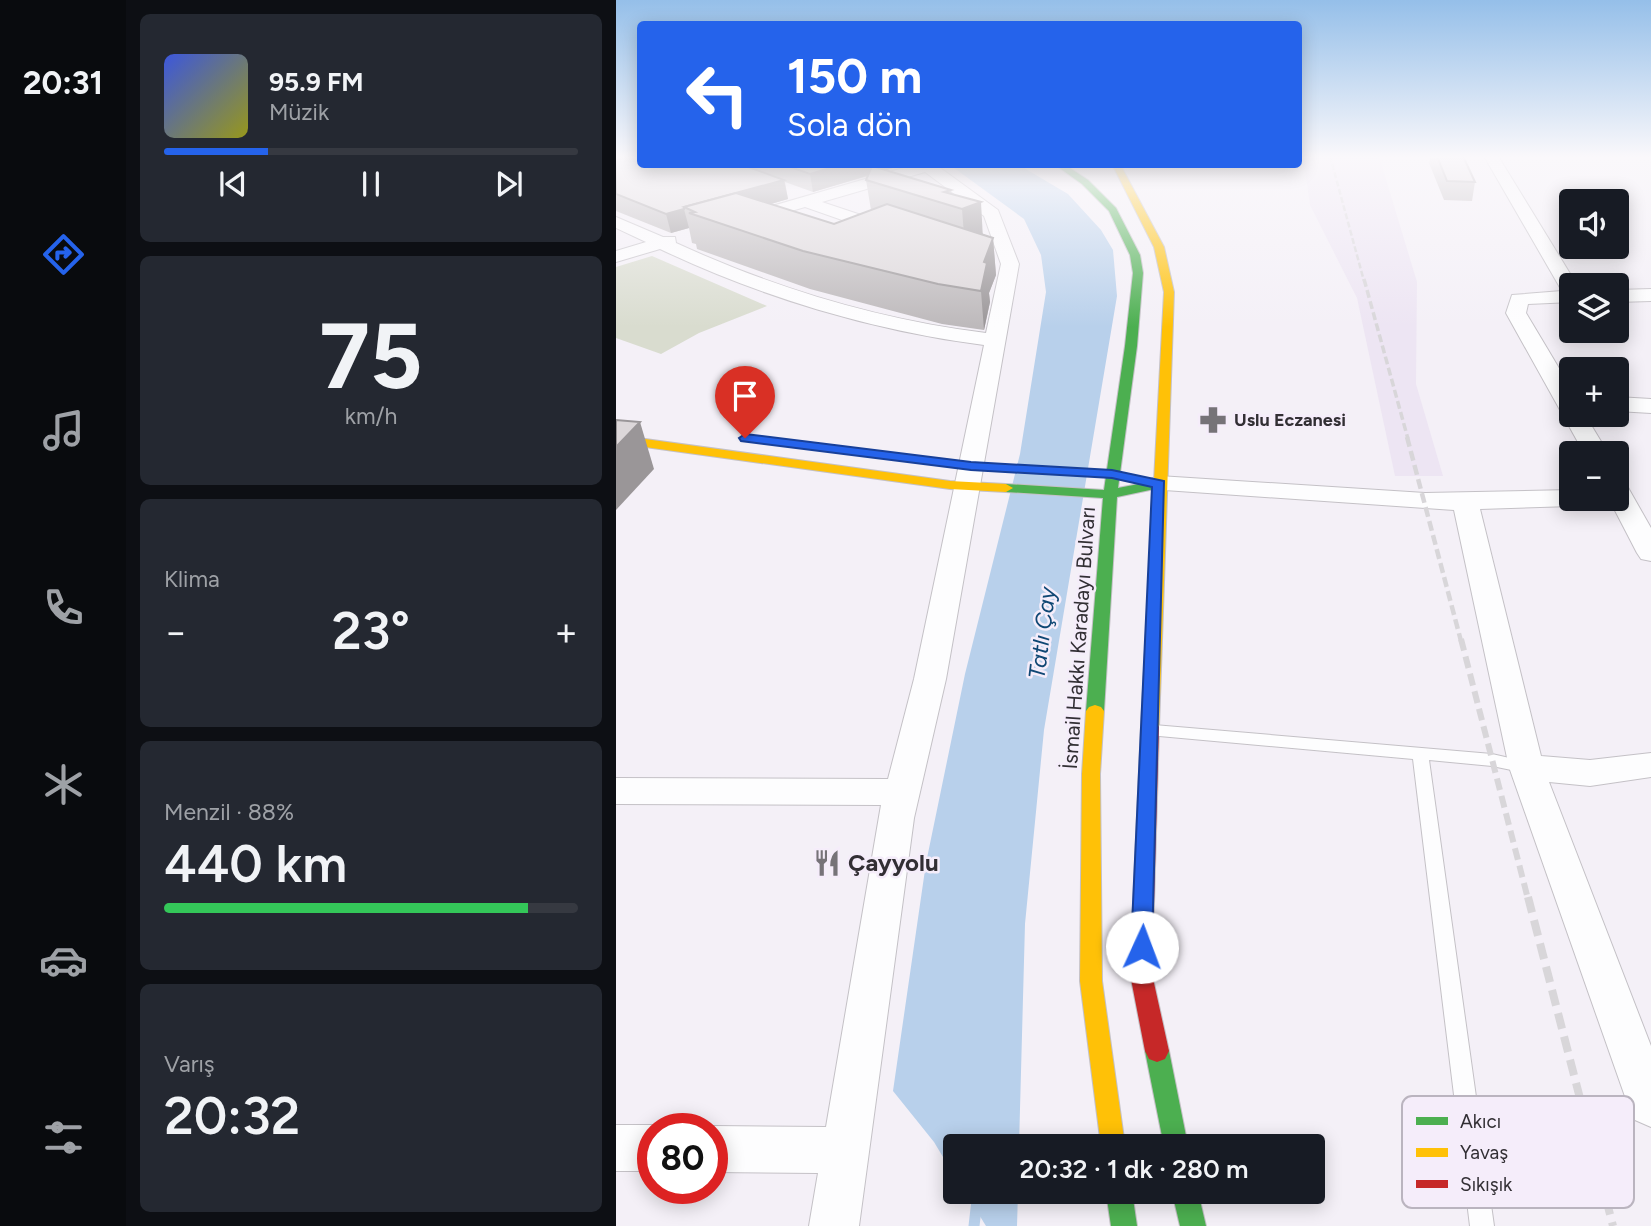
<!DOCTYPE html>
<html lang="tr">
<head>
<meta charset="utf-8">
<style>
	body { margin:0; font-family:Figtree,sans-serif; background:#242831; color:#f1f3f6; height:100vh; display:flex; flex-direction:column; font-size:26px; white-space:nowrap }
	* { box-sizing:border-box; margin:0 }
	p { font-size:23px; color:#9ea1a6 }
	.icon { flex:none; width:38px; height:38px; fill:none; stroke:currentColor; stroke-width:2; stroke-linecap:round; stroke-linejoin:round }
	.map { position:relative; flex:1; overflow:hidden }
	.sheet { display:flex; flex-direction:column; gap:14px; padding:14px; background:#0d0f14; width:490px }
	.sheet>* { flex:none }
	.guide { position:absolute; left:21px; top:21px; width:665px; height:147px; border-radius:7px; box-shadow:0 4px 18px #0003; background:#2563eb; color:#fff; overflow:hidden }
	.controls { position:absolute; left:943px; top:189px; display:grid; gap:14px }
	.controls a { display:grid; place-items:center; width:70px; height:70px; border-radius:7px; background:#171b24; box-shadow:0 4px 18px #0003; font-size:35px }
	.speed { position:absolute; left:21px; top:1113px; display:flex; gap:14px; font-size:35px; font-weight:700; text-align:center }
	.speed>* { display:grid; place-content:center; width:91px; height:91px; border-radius:50%; background:#171b24; box-shadow:0 4px 18px #0003; line-height:1 }
	.speed .limit { border:10px solid #d22; background:#fff; color:#111 }
	.pin { position:absolute; display:grid; place-items:center; width:60px; height:60px; color:#fff; margin:-72px -30px; border-radius:50% 50% 50% 0; rotate:-45deg; box-shadow:0 0 7px #0007 }
	.pin .icon { rotate:45deg }
	.me { position:absolute; width:77px; margin:-38px; rotate:2deg; stroke-linejoin:round; filter:drop-shadow(0 0 5px #0008) }
	.turn { display:flex; align-items:center; gap:24px; height:147px; padding:0 35px; font-size:32px }
	.turn .icon { width:91px; height:91px; stroke-width:2.5 }
	.turn b { display:block; font-size:49px; line-height:60px }
	.big { font-size:52px; font-weight:600; line-height:1.1 }
	.sheet .tile { flex:1; display:flex; flex-direction:column; justify-content:center; gap:10px; min-width:0; padding:0 24px; border-radius:10px; background:#242831 }
	.sheet .dial { align-items:center; gap:0 }
	.dial b { font-size:91px; line-height:1 }
	.song { display:flex; align-items:center; gap:21px }
	.cover { width:84px; height:84px; border-radius:10px; background:linear-gradient(135deg,hsl(230 70% 55%),hsl(60 70% 35%)) }
	.played { height:7px; border-radius:4px; background:linear-gradient(90deg,#2563eb 25%,#363941 25%) }
	.keys { display:flex; justify-content:space-around; direction:ltr }
	.heat { display:flex; justify-content:space-between; align-items:center; font-size:38px; direction:ltr }
	.charge { height:10px; border-radius:5px; background:linear-gradient(90deg,#34c759 88%,#363941 0) }
	.trip { position:absolute; left:327px; top:1134px; width:382px; height:70px; border-radius:7px; background:#171b24; box-shadow:0 4px 18px #0003; font-weight:600; line-height:70px; text-align:center }
	main { display:flex; flex:1; min-height:0 }
	.menu { display:flex; flex-direction:column; width:126px; justify-content:space-around; align-items:center; background:#090b0e; color:#9ea1a6 }
	.menu .icon { width:49px; height:49px }
	.menu .on { color:#2563eb }
	.menu b { font-size:32px; color:#f1f3f6 }
	.map>svg:first-child { display:block }
	.built { fill:#ede5f3 }
	.green { fill:#d9dccf }
	.water { fill:#b8d0eb }
	.lines { fill:none; stroke-linecap:round; stroke-linejoin:round }
	.stream { stroke:#b8d0eb; stroke-width:11 }
	.lane-casing { stroke:#c4c1c6; stroke-width:2 }
	.street-casing { stroke:#c4c1c6; stroke-width:2 }
	.fast-casing { stroke:#c4c1c6; stroke-width:2 }
	.slow-casing { stroke:#c4c1c6; stroke-width:2 }
	.jam-casing { stroke:#c4c1c6; stroke-width:2 }
	.lane { fill:#fdfdfe; fill-rule:evenodd }
	.street { fill:#fdfdfe; fill-rule:evenodd }
	.fast { fill:#4caf50; fill-rule:evenodd }
	.slow { fill:#ffc107; fill-rule:evenodd }
	.jam { fill:#c62828; fill-rule:evenodd }
	.rail-far4 { stroke:#d8d6d9; stroke-width:2.5; stroke-dasharray:6 2.5; stroke-linecap:butt }
	.rail-far3 { stroke:#d8d6d9; stroke-width:3.5; stroke-dasharray:8 3.5; stroke-linecap:butt }
	.rail-far2 { stroke:#d8d6d9; stroke-width:4.5; stroke-dasharray:10 4.5; stroke-linecap:butt }
	.rail-far1 { stroke:#d8d6d9; stroke-width:6; stroke-dasharray:12 6; stroke-linecap:butt }
	.rail { stroke:#d8d6d9; stroke-width:8; stroke-dasharray:16 8; stroke-linecap:butt }
	.wall { fill:#bdb9bb; fill-rule:evenodd }
	.shaded-wall { fill:#9a9698 }
	.building { fill:#dcd7d9; stroke:#9a9698; stroke-width:2 }
	.route { fill:#2563eb; stroke:#184099; stroke-width:2 }
	.labels { text-anchor:middle; stroke-width:5; stroke-linejoin:round; paint-order:stroke }
	.far-poi-label { font-size:18px; font-weight:bold; fill:#322f34; stroke:#f5edfa; text-anchor:start }
	.street-label { font-size:21px; fill:#322f34; stroke:#f5edfa }
	.water-label { font-size:23px; font-style:italic; fill:#0f4774; stroke:#f5edfa }
	.near-poi-label { font-size:24px; font-weight:bold; fill:#322f34; stroke:#f5edfa; text-anchor:start }
	.key { fill:#f5edfa; stroke:#bab4bf; stroke-width:2 }
	.key-label { font-size:19px; fill:#322f34 }
</style>
</head>
<body>
<main>
<nav class="menu">
<b>20:31</b>
<svg class="icon on" aria-label="directions" viewBox="0 0 24 24"><path d="M12 3l9 9-9 9-9-9zM9 14v-3h6M13 9l2 2-2 2"/></svg>
<svg class="icon" aria-label="music" viewBox="0 0 24 24"><path d="M9 18V5l10-2v13"/><circle cx="6" cy="18" r="3"/><circle cx="16" cy="16" r="3"/></svg>
<svg class="icon" aria-label="phone" viewBox="0 0 24 24"><path d="M5 4h4l2 5-3 2q2 4 5 5l2-3 5 2v4C11 20 4 13 5 4z"/></svg>
<svg class="icon" aria-label="climate" viewBox="0 0 24 24"><path d="M12 3v18M4 7l16 10M4 17L20 7"/></svg>
<svg class="icon" aria-label="car" viewBox="0 0 24 24"><path d="M5 17H2v-5l4-1 3-4h7l3 4 3 1v5h-3M9 17h6M6 11h13"/><circle cx="7" cy="17" r="2"/><circle cx="17" cy="17" r="2"/></svg>
<svg class="icon" aria-label="filters" viewBox="0 0 24 24"><path d="M4 7h16M4 17h16"/><circle cx="9" cy="7" r="2"/><circle cx="15" cy="17" r="2"/></svg>
</nav>
<section class="sheet">
<div class="tile">
<div class="song"><i class="cover"></i><div><b>95.9 FM</b><p>Müzik</p></div></div>
<div class="played"></div>
<div class="keys"><svg class="icon" aria-label="previous" viewBox="0 0 24 24"><path d="M18 5L8 12l10 7zM5 5v14"/></svg><svg class="icon" aria-label="pause" viewBox="0 0 24 24"><path d="M8 5v14M16 5v14"/></svg><svg class="icon" aria-label="next" viewBox="0 0 24 24"><path d="M6 5l10 7-10 7zM19 5v14"/></svg></div>
</div>
<div class="tile dial"><b>75</b><p>km/h</p></div>
<div class="tile"><p>Klima</p>
<div class="heat"><a>−</a><b class="big">23°</b><a>+</a></div>
</div>
<div class="tile"><p>Menzil · 88%</p><b class="big">440 km</b><div class="charge"></div></div>
<div class="tile"><p>Varış</p><b class="big">20:32</b></div>
</section>
<div class="map">
<svg width="1035" height="1226" viewBox="0 0 1035 1226">
	<rect width="100%" height="100%" fill="#f4f0f7"/>
	<path class="built" d="M 687,156 L 763,156 L 801,282 L 800,384 L 827,476 L 779,476 L 741,298 L 694,205 Z"/>
	<path class="green" d="M 36,256 L 151,306 L 83,333 L 45,354 L 0,338 L 0,267 Z"/>
	<g class="water">
		<path d="M 334,165 L 403,165 L 452,194 L 485,230 L 497,250 L 501,296 L 428,730 L 409,924 L 403,1146 L 340,1146 L 339,1177 L 318,1142 L 277,1091 L 310,863 L 349,674 L 404,454 L 430,292 L 425,255 L 408,219 Z"/>
		<path d="M 349,1192 L 402,1192 L 401,1226 L 370,1226 Z"/>
	</g>
	<g class="lines">
		<path class="stream" d="M 358,1226 L 362,1192"/>
		<defs>
			<path id="lane" d="M 538,725 L 876,754 L 916,763 L 918,767 L 916,771 L 910,773 L 876,766 L 813,760 L 878,1226 L 854,1226 L 797,759 L 532,735 L 530,731 L 532,727 Z"/>
			<g id="street">
				<path d="M 868,156 L 882,156 L 961,285 L 956,285 L 956,302 L 912,304 L 910,313 L 956,390 L 956,415 L 969,415 L 992,453 L 968,453 L 890,313 L 896,295 L 946,291 Z"/>
				<path d="M 301,164 L 326,164 L 323,167 L 382,210 L 403,264 L 330,679 L 298,818 L 243,1226 L 193,1226 L 202,1173 L 96,1172 L 96,1129 L 89,1129 L 96,1126 L 210,1127 L 265,805 L 0,804 L 0,778 L 272,779 L 298,679 L 368,345 C 257,331 145,297 44,249 L 0,262 L 0,251 L 30,242 L 0,228 L 0,217 L 47,237 L 59,237 L 60,243 C 158,288 264,320 370,333 L 385,264 L 368,216 L 309,172 L 206,202 L 278,226 L 281,230 L 278,234 L 266,234 L 189,207 L 131,224 L 123,219 L 125,215 Z"/>
				<path d="M 1035,289 L 1035,301 L 1001,302 L 1001,290 Z"/>
				<path d="M 1001,397 L 1035,399 L 1035,413 L 1001,411 Z"/>
				<path d="M 543,476 L 809,493 L 956,490 L 956,499 L 968,499 L 965,504 L 956,506 L 864,509 L 925,756 L 974,760 L 1035,753 L 1035,777 L 974,786 L 933,782 L 1035,1046 L 1035,1127 L 1019,1120 L 1012,1105 L 893,767 L 838,510 L 534,489 L 530,484 L 534,479 Z"/>
				<path d="M 1001,481 L 1010,484 L 1035,528 L 1035,561 L 1025,559 L 1021,553 L 993,499 L 1001,499 Z"/>
				<path d="M 0,1125 L 37,1125 L 47,1129 L 37,1129 L 37,1171 L 0,1171 Z"/>
			</g>
			<g id="fast">
				<path d="M 438,164 L 448,164 L 472,180 L 500,208 L 524,255 L 527,273 L 521,346 L 502,488 L 543,480 L 550,484 L 548,487 L 501,497 L 488,711 L 485,715 L 473,715 L 470,711 L 487,498 L 390,492 L 383,488 L 390,484 L 488,490 L 509,346 L 517,273 L 514,255 L 493,211 L 466,184 Z"/>
				<path d="M 541,1040 L 549,1043 L 553,1051 L 572,1146 L 548,1146 L 529,1051 L 533,1043 Z"/>
				<path d="M 490,1192 L 516,1192 L 521,1226 L 495,1226 Z"/>
				<path d="M 556,1192 L 582,1192 L 590,1226 L 564,1226 Z"/>
			</g>
			<g id="slow">
				<path d="M 496,164 L 504,164 L 548,247 L 558,292 L 543,727 L 540,731 L 528,731 L 525,727 L 548,292 L 538,247 Z"/>
				<path d="M 0,435 L 334,481 L 390,484 L 397,488 L 390,492 L 334,489 L 0,443 Z"/>
				<path d="M 479,705 L 485,707 L 488,711 L 484,774 L 486,981 L 509,1146 L 485,1146 L 464,981 L 466,774 L 470,711 L 473,707 Z"/>
			</g>
			<path id="jam" d="M 534,721 L 540,723 L 543,727 L 536,974 L 553,1051 L 549,1059 L 541,1062 L 533,1059 L 529,1051 L 514,974 L 525,727 L 528,723 Z"/>
		</defs>
		<use href="#lane" class="lane-casing"/>
		<use href="#street" class="street-casing"/>
		<use href="#fast" class="fast-casing"/>
		<use href="#slow" class="slow-casing"/>
		<use href="#jam" class="jam-casing"/>
		<use href="#lane" class="lane"/>
		<use href="#street" class="street"/>
		<use href="#fast" class="fast"/>
		<use href="#slow" class="slow"/>
		<use href="#jam" class="jam"/>
		<path class="rail-far4" d="M 714,156 L 748,281"/>
		<path class="rail-far3" d="M 748,279 L 792,439"/>
		<path class="rail-far2" d="M 791,437 L 845,641"/>
		<path class="rail-far1" d="M 845,639 L 912,899"/>
		<path class="rail" d="M 912,897 L 997,1226"/>
	</g>
	<g class="wall">
		<path d="M 0,156 L 24,164 L 287,164 L 287,165 L 270,170 L 335,190 L 336,195 L 367,234 L 377,238 L 380,275 L 373,293 L 374,302 L 368,330 L 326,324 L 194,289 L 81,249 L 80,244 L 76,243 L 73,228 L 55,233 L 0,211 ZM 252,176 L 250,180 L 255,210 L 218,224 L 155,204 L 172,199 L 169,182 L 197,192 Z"/>
		<path d="M 815,156 L 847,156 L 859,182 L 856,201 L 828,200 L 813,163 Z"/>
	</g>
	<g class="shaded-wall">
		<path d="M 0,156 L 23,156 L 0,164 Z"/>
		<path d="M 227,164 L 287,164 L 287,165 L 197,192 L 194,174 Z"/>
		<path d="M 168,180 L 172,199 L 96,221 L 70,208 Z"/>
		<path d="M 365,202 L 367,239 L 349,247 L 346,209 Z"/>
		<path d="M 68,209 L 73,228 L 55,233 L 50,214 Z"/>
		<path d="M 377,238 L 380,275 L 373,293 L 374,302 L 368,330 L 365,291 L 368,262 Z"/>
		<path d="M 24,422 L 38,469 L 0,510 L 0,447 Z"/>
	</g>
	<g class="building">
		<path d="M 12,156 L 24,156 L 24,164 L 124,164 L 168,180 L 68,207 L 68,209 L 50,214 L 0,194 L 0,160 Z"/>
		<path d="M 821,156 L 847,156 L 859,182 L 831,181 Z"/>
		<path d="M 166,164 L 227,164 L 194,174 Z"/>
		<path d="M 256,166 L 335,190 L 328,192 L 365,202 L 346,209 L 250,180 Z"/>
		<path d="M 120,193 L 218,224 L 271,204 L 377,238 L 368,262 L 371,263 L 365,291 L 322,284 L 187,251 L 73,213 L 79,212 L 68,207 Z"/>
		<path d="M 0,420 L 24,422 L 0,447 Z"/>
	</g>
	<linearGradient id="sky" x2="0" y2="1"><stop stop-color="#95bfe9"/><stop offset="0.48" stop-color="#faf8fb"/><stop offset="1" stop-color="#faf8fb" stop-opacity="0"/></linearGradient>
	<rect width="1035" height="327" fill="url(#sky)"/>
	<path class="route" d="M 129,434 L 355,462 L 496,470 L 548,481 L 536,947 L 533,954 L 526,956 L 518,954 L 515,947 L 536,487 L 496,478 L 355,470 L 125,441 L 123,438 Z"/>
	<defs>
		<symbol id="pharmacy-bare" viewBox="-9 -9 18 18"><path d="M-2-6h4v4h4v4h-4v4h-4v-4h-4v-4h4Z" fill="#767378" stroke="#f5edfa" stroke-width="2.5" paint-order="stroke"/></symbol>
		<symbol id="restaurant-bare" viewBox="-9 -9 18 18"><path d="M-5-6h1v4h1v-4h1v4h1v-4h1v5L-1.5 .5V6h-2V.5L-5-1ZM5-6V6H3V1.5H1.5Q1.5-4 5-6Z" fill="#767378" stroke="#f5edfa" stroke-width="2.5" paint-order="stroke"/></symbol>
	</defs>
	<g fill-rule="evenodd">
		<use href="#pharmacy-bare" x="578" y="401" width="38" height="38"/>
		<use href="#restaurant-bare" x="192" y="844" width="38" height="38"/>
	</g>
	<g class="labels">
		<g class="far-poi-label">
			<text x="618" y="426">Uslu Eczanesi</text>
		</g>
		<g class="street-label">
			<text transform="translate(463 638) rotate(-86)" y="7">İsmail Hakkı Karadayı Bulvarı</text>
		</g>
		<g class="water-label">
			<text transform="translate(426 633) rotate(-83)" y="8">Tatlı Çay</text>
		</g>
		<g class="near-poi-label">
			<text x="232" y="871">Çayyolu</text>
		</g>
	</g>
	<rect x="786" y="1096" width="232" height="112" rx="10" class="key"/>
	<rect x="800" y="1117" width="32" height="8" fill="#4caf50"/>
	<rect x="800" y="1148" width="32" height="9" fill="#ffc107"/>
	<rect x="800" y="1180" width="32" height="8" fill="#c62828"/>
	<g class="key-label">
		<text x="844" y="1128">Akıcı</text>
		<text x="844" y="1159">Yavaş</text>
		<text x="844" y="1191">Sıkışık</text>
	</g>
</svg>
<div class="controls">
<a><svg class="icon" aria-label="sound" viewBox="0 0 24 24"><path d="M4 9h4l5-4v14l-5-4H4zM17 9q2 3 0 6"/></svg></a>
<a><svg class="icon" aria-label="layers" viewBox="0 0 24 24"><path d="M12 4l9 5-9 5-9-5zM3 14l9 5 9-5"/></svg></a>
<a>+</a>
<a>−</a>
</div>
<div class="speed"><div class="limit">80</div></div>
<div class="pin" style="left:129px;top:438px;background:#d93025"><svg class="icon" aria-label="arrive" viewBox="0 0 24 24"><path d="M6 21V4h12l-3 4 3 4H6"/></svg></div>
<svg class="me" style="left:526px;top:947px" viewBox="-20 -20 40 40"><circle r="19" fill="#fff"/><path d="M0-13L10 11 0 6-10 11z" fill="#2563eb"/></svg>
<div class="trip">20:32 · 1 dk · 280 m</div>
<div class="guide">
<div class="turn"><svg class="icon" aria-label="left" viewBox="0 0 24 24"><path d="M17 20v-9H6M10 6l-5 5 5 5"/></svg><div><b>150 m</b>Sola dön</div></div>
</div>
</div>
</main>
</body>
</html>
